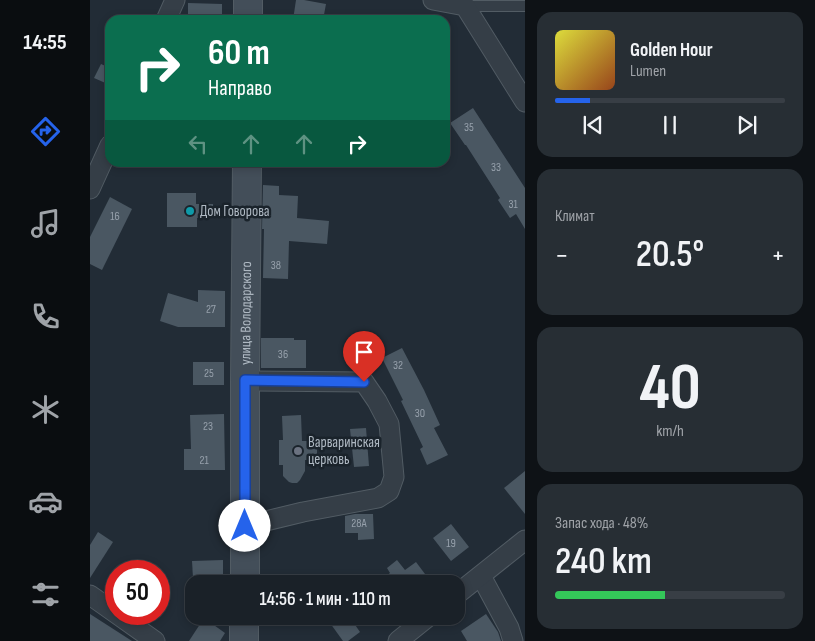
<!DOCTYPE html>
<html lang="ru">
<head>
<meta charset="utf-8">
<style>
	body { margin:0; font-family:"Sofia Sans Condensed",sans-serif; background:#272e34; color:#f1f3f6; height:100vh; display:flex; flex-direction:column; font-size:19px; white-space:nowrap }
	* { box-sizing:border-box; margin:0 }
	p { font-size:16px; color:#9fa3a8 }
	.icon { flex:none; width:28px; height:28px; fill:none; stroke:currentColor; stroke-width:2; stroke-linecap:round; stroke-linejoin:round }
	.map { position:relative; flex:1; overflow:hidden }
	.drawer { display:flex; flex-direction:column; gap:12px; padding:12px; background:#0e1216; width:290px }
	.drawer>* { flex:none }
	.guide { position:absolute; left:15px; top:15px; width:345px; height:152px; border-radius:15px; box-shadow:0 2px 8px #0003,0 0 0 1px #383e45; background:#0b6e4f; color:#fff; overflow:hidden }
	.speed { position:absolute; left:15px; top:560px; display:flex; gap:10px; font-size:25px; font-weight:700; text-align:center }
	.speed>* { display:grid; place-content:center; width:65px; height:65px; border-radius:50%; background:#1a2128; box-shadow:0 2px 8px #0003,0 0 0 1px #383e45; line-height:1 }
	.speed .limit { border:8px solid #d22; background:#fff; color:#111 }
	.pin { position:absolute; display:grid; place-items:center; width:42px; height:42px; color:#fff; margin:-51px -21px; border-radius:50% 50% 50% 0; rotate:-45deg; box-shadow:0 0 5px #0007 }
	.pin .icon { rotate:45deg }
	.me { position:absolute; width:55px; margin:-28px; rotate:0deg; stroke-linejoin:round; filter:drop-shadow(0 0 4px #0008) }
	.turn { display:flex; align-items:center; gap:18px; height:105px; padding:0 20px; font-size:22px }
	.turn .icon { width:65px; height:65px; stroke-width:2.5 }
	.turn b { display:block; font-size:35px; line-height:42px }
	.lanes { display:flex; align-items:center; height:48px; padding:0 20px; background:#0003; justify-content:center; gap:25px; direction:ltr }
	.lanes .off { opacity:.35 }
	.big { font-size:38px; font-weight:600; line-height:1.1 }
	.drawer .tile { flex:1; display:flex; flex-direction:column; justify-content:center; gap:8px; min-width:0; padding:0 18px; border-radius:15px; background:#272e34 }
	.drawer .dial { align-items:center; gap:0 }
	.dial b { font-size:65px; line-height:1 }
	.song { display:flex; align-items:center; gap:15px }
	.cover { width:60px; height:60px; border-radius:8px; background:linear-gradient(135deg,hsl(60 70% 55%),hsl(20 70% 35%)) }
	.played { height:5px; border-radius:2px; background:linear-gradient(90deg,#2563eb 15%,#383e45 15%) }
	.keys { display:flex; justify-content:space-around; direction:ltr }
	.heat { display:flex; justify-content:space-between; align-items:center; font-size:28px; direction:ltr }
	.charge { height:8px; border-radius:4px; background:linear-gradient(90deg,#34c759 48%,#383e45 0) }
	.trip { position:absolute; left:95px; top:575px; width:280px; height:50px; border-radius:15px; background:#1a2128; box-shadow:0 2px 8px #0003,0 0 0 1px #383e45; font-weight:600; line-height:50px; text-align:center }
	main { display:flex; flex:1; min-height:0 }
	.menu { display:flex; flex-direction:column; width:90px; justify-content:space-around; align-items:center; background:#0a0d10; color:#9fa3a8 }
	.menu .icon { width:35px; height:35px }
	.menu .selected { color:#2563eb }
	.menu b { font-size:22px; color:#f1f3f6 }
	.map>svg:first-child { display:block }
	.building { fill:#4a5762 }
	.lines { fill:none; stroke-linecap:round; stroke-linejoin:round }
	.lane-casing { stroke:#525c64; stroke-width:12 }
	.street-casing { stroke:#525c64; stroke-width:21 }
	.secondary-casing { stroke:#525c64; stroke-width:30 }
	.lane { stroke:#353e47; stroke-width:10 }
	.street { stroke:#353e47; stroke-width:19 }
	.secondary { stroke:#434e59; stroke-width:28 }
	.route-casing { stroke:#184099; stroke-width:12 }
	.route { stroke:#2563eb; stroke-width:9 }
	.culture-dot { fill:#0f9aa8; stroke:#1a232b; stroke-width:2 }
	.worship-dot { fill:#6b7280; stroke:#1a232b; stroke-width:2 }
	.labels { text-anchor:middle; stroke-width:5; stroke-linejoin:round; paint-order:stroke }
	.number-label { font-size:12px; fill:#96a0ab }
	.poi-label { font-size:15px; fill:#afb9c3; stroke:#1a232b; text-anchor:start }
	.street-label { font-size:15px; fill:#afb9c3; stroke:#1a232b }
</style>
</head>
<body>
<main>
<nav class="menu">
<b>14:55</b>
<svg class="icon selected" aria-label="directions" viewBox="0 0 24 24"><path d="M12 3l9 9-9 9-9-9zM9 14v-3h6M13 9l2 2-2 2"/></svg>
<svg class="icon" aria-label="music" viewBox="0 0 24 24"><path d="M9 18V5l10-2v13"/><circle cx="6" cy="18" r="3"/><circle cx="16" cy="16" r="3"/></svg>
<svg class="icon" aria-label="phone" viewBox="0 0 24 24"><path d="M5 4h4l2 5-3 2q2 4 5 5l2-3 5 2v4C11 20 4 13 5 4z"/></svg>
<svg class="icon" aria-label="climate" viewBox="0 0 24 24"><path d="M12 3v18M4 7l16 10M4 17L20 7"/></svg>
<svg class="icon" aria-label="car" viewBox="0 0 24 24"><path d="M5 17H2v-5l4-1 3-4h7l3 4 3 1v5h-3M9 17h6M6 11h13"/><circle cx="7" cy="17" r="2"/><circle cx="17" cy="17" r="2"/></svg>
<svg class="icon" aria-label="filters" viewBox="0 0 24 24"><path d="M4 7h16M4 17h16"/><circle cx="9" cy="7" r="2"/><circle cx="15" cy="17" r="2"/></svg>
</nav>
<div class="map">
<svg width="435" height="641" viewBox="0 0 435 641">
	<rect width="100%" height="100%" fill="#222c36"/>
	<g class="building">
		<path d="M 206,0 L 214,0 L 236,4 L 233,20 L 203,20 Z"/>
		<path d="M 98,3 L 132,4 L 132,20 L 98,20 Z"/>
		<path d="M 11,64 L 20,68 L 20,85 L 4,78 Z"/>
		<path d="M 383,108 L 435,188 L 435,229 L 426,214 L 420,218 L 408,200 L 410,198 L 376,145 L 375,145 L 360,123 Z"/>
		<path d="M 173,185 L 189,186 L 189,195 L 208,196 L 207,218 L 239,221 L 237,244 L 199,241 L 198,279 L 173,278 L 174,229 L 172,229 Z"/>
		<path d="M 77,193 L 106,193 L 106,204 L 123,204 L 123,218 L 107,218 L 107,227 L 77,227 Z"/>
		<path d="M 20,197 L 42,209 L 12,270 L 0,264 L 0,237 Z"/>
		<path d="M 108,290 L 135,291 L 135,327 L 88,327 L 70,321 L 78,293 L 108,302 Z"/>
		<path d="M 171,338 L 204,338 L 204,340 L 216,340 L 216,368 L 171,368 Z"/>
		<path d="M 312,348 L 334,390 L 350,425 L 344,428 L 358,455 L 337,465 L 330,449 L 333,447 L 311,401 L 313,400 L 292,358 Z"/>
		<rect x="103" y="362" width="31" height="23"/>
		<path d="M 134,414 L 135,470 L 94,470 L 94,449 L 101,449 L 100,415 Z"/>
		<path d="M 211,415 L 212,441 L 227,441 L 227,460 L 215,460 L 215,471 L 210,480 L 207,483 L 202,483 L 199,482 L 193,476 L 193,465 L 189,465 L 189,440 L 193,440 L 192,416 Z"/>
		<path d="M 276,428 L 279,466 L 264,467 L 260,429 Z"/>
		<path d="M 435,471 L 435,514 L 414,488 Z"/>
		<path d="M 265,514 L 283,514 L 284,539 L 268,540 L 268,533 L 255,533 L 255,516 Z"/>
		<path d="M 361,524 L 379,547 L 361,561 L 343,538 Z"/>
		<path d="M 8,532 L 23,542 L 0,578 L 0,545 Z"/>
		<path d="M 133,560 L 133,578 L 103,578 L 102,561 Z"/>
		<path d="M 307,560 L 315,570 L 326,562 L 338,578 L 330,584 L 286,584 L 300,573 L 297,568 Z"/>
		<path d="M 0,614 L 42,641 L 0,641 Z"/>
		<path d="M 396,614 L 408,632 L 411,641 L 377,641 L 371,631 Z"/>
		<path d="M 235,616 L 259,616 L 270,632 L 258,641 L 253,641 Z"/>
		<path d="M 114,618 L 135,633 L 130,641 L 99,641 Z"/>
	</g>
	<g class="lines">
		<defs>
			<path id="lane" d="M 375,6 L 435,6"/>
			<g id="street">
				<path d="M 343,0 L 375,6 L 435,102"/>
				<path d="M 76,20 L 85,0"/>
				<path d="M 0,189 L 20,145"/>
				<path d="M 155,381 L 274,382 L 287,401 L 299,424 L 304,477 L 299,491 L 288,498 L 213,512 L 155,526"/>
				<path d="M 391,576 L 419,628 L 423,641"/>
				<path d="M 0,595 L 65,641"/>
				<path d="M 366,595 L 435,540"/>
				<path d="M 308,641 L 339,616"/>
			</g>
			<g id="secondary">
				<path d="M 158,0 L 158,20"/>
				<path id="s1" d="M 155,584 L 155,381 L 157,162"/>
				<path d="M 154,641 L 154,616"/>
			</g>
		</defs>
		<use href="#lane" class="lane-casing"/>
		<use href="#street" class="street-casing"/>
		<use href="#secondary" class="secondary-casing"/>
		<use href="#lane" class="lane"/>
		<use href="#street" class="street"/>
		<use href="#secondary" class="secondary"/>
	</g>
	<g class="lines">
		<defs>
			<path id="route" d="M 155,526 L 155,380 L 274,382"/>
		</defs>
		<use href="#route" class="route-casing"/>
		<use href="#route" class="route"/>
	</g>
	<circle class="culture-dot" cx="100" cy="211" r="5"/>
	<circle class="worship-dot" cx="208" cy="451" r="5"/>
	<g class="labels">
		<g class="number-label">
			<text x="379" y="131">35</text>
			<text x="406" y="171">33</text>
			<text x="423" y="208">31</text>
			<text x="25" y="220">16</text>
			<text x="186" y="269">38</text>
			<text x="121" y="313">27</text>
			<text x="193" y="358">36</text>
			<text x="308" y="369">32</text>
			<text x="119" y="377">25</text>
			<text x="330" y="417">30</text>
			<text x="118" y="430">23</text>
			<text x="114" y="464">21</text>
			<text x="269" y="527">28А</text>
			<text x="361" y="547">19</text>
		</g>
		<g class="poi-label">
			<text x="110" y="216">Дом Говорова</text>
			<text x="218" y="447">Варваринская<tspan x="218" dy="17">церковь</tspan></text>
		</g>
		<g class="street-label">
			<text dy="5" stroke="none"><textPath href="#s1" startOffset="271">улица Володарского</textPath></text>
		</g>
	</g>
</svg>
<div class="speed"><div class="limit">50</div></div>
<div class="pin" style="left:274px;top:382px;background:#d93025"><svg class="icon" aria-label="arrive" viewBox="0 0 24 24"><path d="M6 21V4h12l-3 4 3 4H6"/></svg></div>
<svg class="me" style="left:155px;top:526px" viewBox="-20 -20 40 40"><circle r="19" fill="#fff"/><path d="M0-13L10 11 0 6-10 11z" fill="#2563eb"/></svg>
<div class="trip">14:56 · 1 мин · 110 m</div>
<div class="guide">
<div class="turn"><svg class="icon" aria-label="right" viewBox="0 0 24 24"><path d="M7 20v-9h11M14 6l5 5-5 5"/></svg><div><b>60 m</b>Направо</div></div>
<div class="lanes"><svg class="icon off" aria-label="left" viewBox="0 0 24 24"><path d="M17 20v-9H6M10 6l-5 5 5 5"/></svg><svg class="icon off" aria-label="ahead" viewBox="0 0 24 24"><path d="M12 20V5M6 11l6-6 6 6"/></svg><svg class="icon off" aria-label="ahead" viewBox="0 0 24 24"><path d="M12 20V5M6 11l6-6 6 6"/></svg><svg class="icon" aria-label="right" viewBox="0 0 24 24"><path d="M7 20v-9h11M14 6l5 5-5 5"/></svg></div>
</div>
</div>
<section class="drawer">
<div class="tile">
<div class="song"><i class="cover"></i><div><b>Golden Hour</b><p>Lumen</p></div></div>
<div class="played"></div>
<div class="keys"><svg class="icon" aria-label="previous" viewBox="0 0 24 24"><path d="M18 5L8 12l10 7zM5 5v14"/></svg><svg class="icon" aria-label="pause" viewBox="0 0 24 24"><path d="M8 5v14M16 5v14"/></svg><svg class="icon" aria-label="next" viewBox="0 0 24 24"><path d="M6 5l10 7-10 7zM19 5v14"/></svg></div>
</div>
<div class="tile"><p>Климат</p>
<div class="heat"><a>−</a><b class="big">20.5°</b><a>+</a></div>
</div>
<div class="tile dial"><b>40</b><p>km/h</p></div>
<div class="tile"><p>Запас хода · 48%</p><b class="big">240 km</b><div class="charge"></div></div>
</section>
</main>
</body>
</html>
